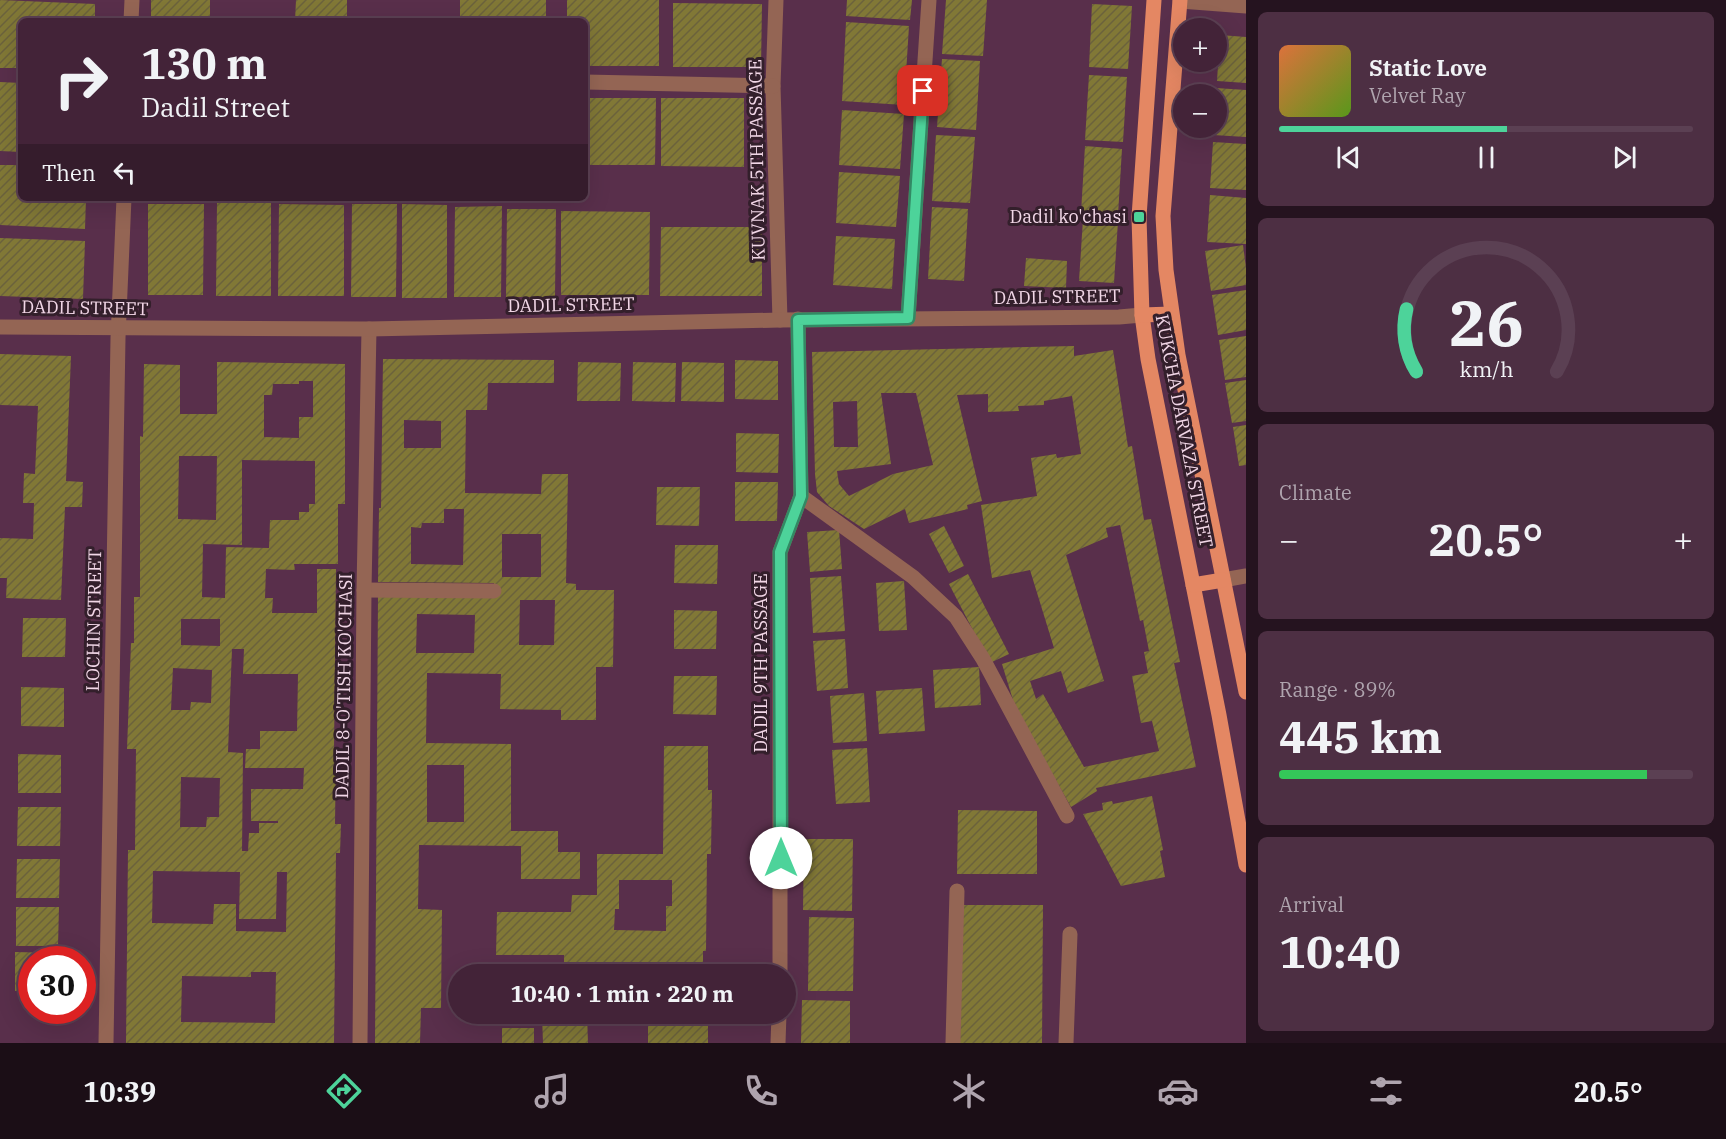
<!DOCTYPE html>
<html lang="en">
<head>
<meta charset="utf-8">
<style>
	body { margin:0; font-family:"IBM Plex Serif",serif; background:#4d2f43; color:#f1f3f6; height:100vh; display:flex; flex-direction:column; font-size:22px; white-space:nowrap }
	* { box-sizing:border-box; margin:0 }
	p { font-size:20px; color:#afa4ae }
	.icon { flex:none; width:33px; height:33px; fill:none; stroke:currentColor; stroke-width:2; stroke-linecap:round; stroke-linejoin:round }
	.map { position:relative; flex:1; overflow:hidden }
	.drawer { display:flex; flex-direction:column; gap:12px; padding:12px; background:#25131f; width:480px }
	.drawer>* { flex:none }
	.guide { position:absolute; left:18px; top:18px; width:570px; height:183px; border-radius:9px; box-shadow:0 6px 24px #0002,0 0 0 2px #5b4053; background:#432338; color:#f1f3f6; overflow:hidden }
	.tools { position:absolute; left:1173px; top:18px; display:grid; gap:12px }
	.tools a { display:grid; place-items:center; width:54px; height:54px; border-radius:50%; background:#432338; box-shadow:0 6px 24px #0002,0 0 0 2px #5b4053; font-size:30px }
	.speed { position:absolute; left:18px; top:946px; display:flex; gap:12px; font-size:30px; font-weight:700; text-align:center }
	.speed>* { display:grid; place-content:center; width:78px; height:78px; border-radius:50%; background:#432338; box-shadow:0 6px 24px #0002,0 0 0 2px #5b4053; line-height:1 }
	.speed .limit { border:9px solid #d22; background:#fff; color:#111 }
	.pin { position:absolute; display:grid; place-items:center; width:51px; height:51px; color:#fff; margin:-26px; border-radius:12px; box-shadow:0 3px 9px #0006 }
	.me { position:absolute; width:66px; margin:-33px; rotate:0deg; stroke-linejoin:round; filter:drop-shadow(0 0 4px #0008) }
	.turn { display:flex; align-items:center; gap:21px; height:126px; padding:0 24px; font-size:27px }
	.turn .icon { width:78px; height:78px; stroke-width:2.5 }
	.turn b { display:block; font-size:42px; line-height:51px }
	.then { display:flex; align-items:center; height:57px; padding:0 24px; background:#0003; gap:12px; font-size:22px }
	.big { font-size:45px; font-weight:800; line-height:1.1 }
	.drawer .widget { flex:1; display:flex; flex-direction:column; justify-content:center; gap:9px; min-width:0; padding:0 21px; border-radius:9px; background:#4d2f43 }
	.drawer .dial { align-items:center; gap:0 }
	.dial svg { height:156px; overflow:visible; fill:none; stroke:#5b4053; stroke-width:7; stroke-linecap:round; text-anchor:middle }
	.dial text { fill:#f1f3f6; stroke:none }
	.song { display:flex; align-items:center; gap:18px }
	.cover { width:72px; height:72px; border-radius:9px; background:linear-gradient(135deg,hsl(20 70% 55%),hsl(90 70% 35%)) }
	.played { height:6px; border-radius:3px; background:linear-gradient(90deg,#4dd39a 55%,#5b4053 55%) }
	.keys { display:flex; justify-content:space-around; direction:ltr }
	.heat { display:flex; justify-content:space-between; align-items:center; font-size:33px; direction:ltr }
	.charge { height:9px; border-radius:4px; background:linear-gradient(90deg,#34c759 89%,#5b4053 0) }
	.trip { position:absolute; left:448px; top:964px; width:348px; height:60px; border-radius:30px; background:#432338; box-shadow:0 6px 24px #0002,0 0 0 2px #5b4053; font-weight:800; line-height:60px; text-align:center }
	.dock { display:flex; height:96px; justify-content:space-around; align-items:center; background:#1b0e16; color:#afa4ae }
	.dock .icon { width:42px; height:42px }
	.dock .current { color:#4dd39a }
	.dock b { font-size:27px; color:#f1f3f6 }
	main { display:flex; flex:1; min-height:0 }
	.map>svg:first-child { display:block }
	.building { fill:url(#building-hatch); fill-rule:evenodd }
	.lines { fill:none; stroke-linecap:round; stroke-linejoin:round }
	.service { stroke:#946554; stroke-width:15 }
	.minor { stroke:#946554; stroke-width:15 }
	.tertiary { stroke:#946554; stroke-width:15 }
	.primary { stroke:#e48763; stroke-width:15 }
	.route-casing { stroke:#328964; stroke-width:15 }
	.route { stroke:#4dd39a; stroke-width:10 }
	.poi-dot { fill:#4dd39a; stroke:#331f2b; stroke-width:2 }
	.labels { text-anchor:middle; stroke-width:6; stroke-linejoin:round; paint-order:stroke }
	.street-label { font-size:18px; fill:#f2d7e7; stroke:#331f2b }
	.poi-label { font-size:18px; fill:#f2d7e7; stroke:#331f2b; text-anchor:end }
</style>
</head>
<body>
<main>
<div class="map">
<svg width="1246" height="1043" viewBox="0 0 1246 1043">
	<defs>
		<pattern id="building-hatch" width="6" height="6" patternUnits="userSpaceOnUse" patternTransform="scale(1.5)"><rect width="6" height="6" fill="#817836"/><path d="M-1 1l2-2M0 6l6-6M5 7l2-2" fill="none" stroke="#6b623c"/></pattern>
	</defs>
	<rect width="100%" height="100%" fill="#592f4b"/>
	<g class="building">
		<path d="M 0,0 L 95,4 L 95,21 L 21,21 L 21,68 L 0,68 Z"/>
		<rect x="151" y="0" width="59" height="21"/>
		<path d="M 296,0 L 347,0 L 347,21 L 295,21 Z"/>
		<rect x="460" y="0" width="86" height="21"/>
		<path d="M 567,0 L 659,0 L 659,66 L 585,66 L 585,21 L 567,21 Z"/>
		<path d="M 847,0 L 912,0 L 910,20 L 846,16 Z"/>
		<path d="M 946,0 L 987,0 L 983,56 L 942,54 Z"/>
		<path d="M 673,3 L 762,4 L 761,67 L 673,67 Z"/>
		<path d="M 1092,4 L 1132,6 L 1128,69 L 1089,67 Z"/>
		<path d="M 846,22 L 909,26 L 904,105 L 842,101 Z"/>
		<path d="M 1220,35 L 1246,37 L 1246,83 L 1217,81 Z"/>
		<path d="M 942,59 L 980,61 L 976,130 L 937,127 Z"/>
		<path d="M 1089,75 L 1127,77 L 1123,142 L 1085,140 Z"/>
		<path d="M 0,82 L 21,83 L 21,152 L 0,151 Z"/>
		<path d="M 1216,88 L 1246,90 L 1246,137 L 1213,135 L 1213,128 L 1216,128 Z"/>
		<path d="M 585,98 L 656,98 L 655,165 L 585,165 Z"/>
		<path d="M 661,98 L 744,98 L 744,167 L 661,166 Z"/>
		<path d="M 842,110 L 904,114 L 900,169 L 839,165 Z"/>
		<path d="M 936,135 L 975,137 L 970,203 L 932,201 Z"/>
		<path d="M 1213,142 L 1246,144 L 1246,190 L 1210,188 Z"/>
		<path d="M 1085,146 L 1122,149 L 1118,215 L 1081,213 Z"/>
		<path d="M 0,165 L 21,165 L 21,198 L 86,198 L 85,229 L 0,225 Z"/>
		<path d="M 839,172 L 900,176 L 896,227 L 836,223 Z"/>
		<path d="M 1210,195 L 1246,198 L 1246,244 L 1207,242 Z"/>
		<path d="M 217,203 L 271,203 L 271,296 L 216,296 Z"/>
		<path d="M 148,204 L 204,204 L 203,295 L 148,295 Z"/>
		<path d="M 279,204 L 344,205 L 344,296 L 278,296 Z"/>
		<path d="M 352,204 L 397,204 L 396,297 L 351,297 Z"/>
		<path d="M 402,204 L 447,205 L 447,298 L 402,298 Z"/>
		<path d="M 502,206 L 501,297 L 454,297 L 455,207 Z"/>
		<path d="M 932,207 L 968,209 L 964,281 L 928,279 Z"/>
		<path d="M 507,209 L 556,209 L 555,297 L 506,297 Z"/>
		<path d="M 561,211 L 650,212 L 649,295 L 561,295 Z"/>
		<path d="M 1083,219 L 1118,221 L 1114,283 L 1079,281 Z"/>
		<path d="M 661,227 L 762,227 L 762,296 L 660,296 Z"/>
		<path d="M 836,236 L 895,239 L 892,289 L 833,285 Z"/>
		<path d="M 0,238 L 85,241 L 83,299 L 0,296 Z"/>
		<path d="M 1243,245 L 1246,268 L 1246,285 L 1211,291 L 1205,251 Z"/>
		<path d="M 1026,258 L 1067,261 L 1066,288 L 1024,286 Z"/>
		<path d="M 1246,290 L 1246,330 L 1218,335 L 1212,295 Z"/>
		<path d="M 1246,336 L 1246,377 L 1225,380 L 1219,340 Z"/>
		<path d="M 1074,346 L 1074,356 L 1113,350 L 1128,447 L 1132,446 L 1144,520 L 1151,519 L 1180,662 L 1174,663 L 1196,767 L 1096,788 L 1097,791 L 1071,807 L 1016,710 L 1002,664 L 1054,648 L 1030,570 L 992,578 L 981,505 L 1037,496 L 1031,458 L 1056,454 L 1057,458 L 1081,454 L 1072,396 L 1044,401 L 1044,405 L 1018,406 L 1019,411 L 988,412 L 988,394 L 957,395 L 982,501 L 967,505 L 968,509 L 909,523 L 905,509 L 864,529 L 829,506 L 817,492 L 815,474 L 812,352 ZM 881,393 L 916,393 L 933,465 L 893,474 L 849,496 L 839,484 L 837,471 L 891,464 ZM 857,401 L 858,447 L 834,447 L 833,402 ZM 1120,525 L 1140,621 L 1143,620 L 1149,651 L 1144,652 L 1148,673 L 1132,676 L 1141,723 L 1152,721 L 1159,751 L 1084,767 L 1043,694 L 1036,699 L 1030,681 L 1061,671 L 1068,693 L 1104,681 L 1066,555 L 1108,537 L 1106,528 Z"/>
		<path d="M 0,354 L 71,356 L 66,481 L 83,482 L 82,507 L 65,507 L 61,600 L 6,598 L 7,578 L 0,578 L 0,538 L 33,539 L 34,503 L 23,503 L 24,473 L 35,474 L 38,406 L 0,405 Z"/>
		<path d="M 383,359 L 554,360 L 554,383 L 488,383 L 487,410 L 466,410 L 465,493 L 541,494 L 542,474 L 568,474 L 566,583 L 576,584 L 576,590 L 614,590 L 613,667 L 596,667 L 596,720 L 561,720 L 561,710 L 500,709 L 501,674 L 427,673 L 426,743 L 511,744 L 511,831 L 558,831 L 558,852 L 580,852 L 580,879 L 521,879 L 521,846 L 419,845 L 418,909 L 442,910 L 441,1008 L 421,1008 L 420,1043 L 375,1043 L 378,596 L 494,597 L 494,583 L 378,582 L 379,508 L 381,508 ZM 404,420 L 441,421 L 441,448 L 404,448 ZM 444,509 L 464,509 L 463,565 L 411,564 L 411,527 L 421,528 L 422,523 L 444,523 ZM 502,534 L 541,534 L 541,577 L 502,577 ZM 520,600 L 555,600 L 554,645 L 519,645 ZM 417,614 L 475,615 L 474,653 L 416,653 ZM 427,765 L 464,765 L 464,822 L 427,822 Z"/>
		<path d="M 735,360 L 778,361 L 778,400 L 735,399 Z"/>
		<path d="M 217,362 L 345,364 L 345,504 L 338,504 L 338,564 L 294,564 L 295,570 L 266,569 L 265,598 L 273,598 L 272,613 L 317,613 L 317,569 L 336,569 L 334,750 L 336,750 L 335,824 L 341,824 L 340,853 L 336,853 L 334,1043 L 126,1043 L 128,850 L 135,850 L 136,749 L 127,749 L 131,643 L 134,643 L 134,597 L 140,597 L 140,436 L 143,437 L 144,364 L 180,365 L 180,414 L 217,414 ZM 299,381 L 313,381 L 313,417 L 299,417 L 299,438 L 264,437 L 264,395 L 272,395 L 273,384 L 299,384 ZM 179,456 L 217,456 L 216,520 L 178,519 ZM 242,460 L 315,461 L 315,504 L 309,504 L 309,512 L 299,512 L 299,520 L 270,520 L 269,548 L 226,547 L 225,598 L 202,597 L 203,544 L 242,545 ZM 181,619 L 220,619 L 220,646 L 181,645 ZM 232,649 L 244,649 L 243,674 L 298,674 L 297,731 L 260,731 L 260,749 L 246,749 L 245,768 L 304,768 L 303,789 L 251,789 L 251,821 L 278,821 L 278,823 L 259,823 L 259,833 L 249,833 L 248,851 L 242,851 L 243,753 L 228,752 ZM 173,668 L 212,670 L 211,703 L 191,702 L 190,710 L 171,710 ZM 181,777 L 220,778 L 219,817 L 207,817 L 206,827 L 180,827 ZM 153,871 L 240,872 L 239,919 L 276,919 L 277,872 L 287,872 L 286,932 L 236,931 L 236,904 L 214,904 L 213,924 L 152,923 ZM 251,972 L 276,972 L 275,1023 L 181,1022 L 182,976 L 251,977 Z"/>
		<path d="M 578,362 L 621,363 L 620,401 L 577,401 Z"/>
		<path d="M 633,362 L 676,363 L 675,402 L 632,401 Z"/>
		<path d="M 682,362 L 724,363 L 724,402 L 681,401 Z"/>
		<path d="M 1246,380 L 1246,421 L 1232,423 L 1225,383 Z"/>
		<path d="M 1246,425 L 1246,465 L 1239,466 L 1233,427 Z"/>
		<path d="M 736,433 L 779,434 L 778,473 L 736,472 Z"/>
		<path d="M 735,482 L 778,482 L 777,521 L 735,521 Z"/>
		<path d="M 657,487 L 700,487 L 699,526 L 656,525 Z"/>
		<path d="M 944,526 L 964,566 L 949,573 L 929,534 Z"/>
		<path d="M 839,530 L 842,569 L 810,572 L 807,532 Z"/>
		<path d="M 675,545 L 718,545 L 717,584 L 674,583 Z"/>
		<path d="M 968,574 L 1009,654 L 990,663 L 949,584 Z"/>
		<path d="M 841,576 L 845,631 L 813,633 L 810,578 Z"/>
		<path d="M 904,581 L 907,630 L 879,631 L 876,583 Z"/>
		<path d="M 674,610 L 717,611 L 716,649 L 674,649 Z"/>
		<path d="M 23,618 L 66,618 L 65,657 L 22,657 Z"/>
		<path d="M 845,639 L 848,688 L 817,691 L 813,641 Z"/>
		<path d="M 979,667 L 981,705 L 935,708 L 933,670 Z"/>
		<path d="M 674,676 L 717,676 L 716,715 L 673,714 Z"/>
		<path d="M 21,687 L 64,688 L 64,727 L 21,726 Z"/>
		<path d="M 922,688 L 925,731 L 879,734 L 876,691 Z"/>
		<path d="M 864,693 L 867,741 L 833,743 L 830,696 Z"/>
		<path d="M 664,746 L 708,746 L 708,790 L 712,790 L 711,854 L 707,854 L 706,951 L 703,951 L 703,975 L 670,975 L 670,964 L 600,963 L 600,975 L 564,975 L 564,955 L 496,955 L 497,912 L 571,912 L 572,895 L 597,895 L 597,854 L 663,854 ZM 619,880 L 672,880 L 672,906 L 666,906 L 666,931 L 614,930 L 615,909 L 619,909 Z"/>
		<path d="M 867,748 L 870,802 L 836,804 L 832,750 Z"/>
		<path d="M 18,754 L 61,755 L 61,793 L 18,793 Z"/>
		<path d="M 1152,796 L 1163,850 L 1160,851 L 1165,877 L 1121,886 L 1083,814 L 1103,810 L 1102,803 L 1112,801 L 1113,804 Z"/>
		<path d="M 18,807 L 61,807 L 60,846 L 17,846 Z"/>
		<path d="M 958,810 L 1037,811 L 1037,874 L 957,874 Z"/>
		<path d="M 804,839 L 853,839 L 852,911 L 803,910 Z"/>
		<path d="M 17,859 L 60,859 L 59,898 L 16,898 Z"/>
		<path d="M 961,905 L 1043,905 L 1042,1043 L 960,1043 Z"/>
		<path d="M 16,907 L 59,907 L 58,946 L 16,946 Z"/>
		<path d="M 809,917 L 854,918 L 853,991 L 808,991 Z"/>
		<path d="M 15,952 L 58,953 L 58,960 L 32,960 L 32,991 L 15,991 Z"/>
		<path d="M 802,1000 L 850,1001 L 850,1043 L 801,1043 Z"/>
		<path d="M 557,1014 L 587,1014 L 588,1043 L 543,1043 L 542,1015 Z"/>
		<rect x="648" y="1014" width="60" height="29"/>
		<rect x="502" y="1028" width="32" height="15"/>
	</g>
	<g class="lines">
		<g class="service">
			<path d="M 801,496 L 913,577 L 956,617 L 983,659 L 1067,816"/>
			<path d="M 953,1043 L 957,891"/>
			<path d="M 1066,1043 L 1070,934"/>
		</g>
		<g class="minor">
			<path d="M 776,0 L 773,86 L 780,320"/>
			<path d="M 1180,1 L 1246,6"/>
			<path d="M 131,21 L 132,0"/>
			<path d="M 585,82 L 773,86"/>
			<path d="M 908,318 L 929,0"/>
			<path d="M 364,590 L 494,591"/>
			<path d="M 780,975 L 780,552 L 801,496 L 798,319"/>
			<path d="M 106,1043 L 118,338 L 124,198"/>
			<path d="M 360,1043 L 364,590 L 369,329"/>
			<path d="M 778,1043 L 779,1014"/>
		</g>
		<g class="tertiary">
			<path d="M 0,327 L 369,329 L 780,320 L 1119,317 L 1142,315"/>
			<path d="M 1223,580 L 1246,576"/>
		</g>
		<g class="primary">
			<path d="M 1154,0 L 1139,217 L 1142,315 L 1148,359 L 1219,715 L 1246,865"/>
			<path d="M 1180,0 L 1163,216 L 1166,270 L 1178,355 L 1246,692"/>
			<path d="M 1142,315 L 1171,314"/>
			<path d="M 1193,585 L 1223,580"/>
		</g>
	</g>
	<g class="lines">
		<defs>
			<path id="route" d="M 781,858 L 780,552 L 801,496 L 798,320 L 908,318 L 923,91"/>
		</defs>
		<use href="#route" class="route-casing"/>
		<use href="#route" class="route"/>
	</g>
	<rect class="poi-dot" x="1133" y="211" width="12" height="12" rx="3"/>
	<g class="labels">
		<g class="street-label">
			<text transform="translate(757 160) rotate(-91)" y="6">KUVNAK 5TH PASSAGE</text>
			<text transform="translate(1057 297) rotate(-1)" y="6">DADIL STREET</text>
			<text transform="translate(571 305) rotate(-1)" y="6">DADIL STREET</text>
			<text transform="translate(85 308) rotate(1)" y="6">DADIL STREET</text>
			<text transform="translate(1184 431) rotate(79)" y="6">KUKCHA DARVAZA STREET</text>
			<text transform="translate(94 620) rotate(-89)" y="6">LOCHIN STREET</text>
			<text transform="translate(761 663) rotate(-90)" y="6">DADIL 9TH PASSAGE</text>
			<text transform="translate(344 686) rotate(-89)" y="6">DADIL 8-O'TISH KO'CHASI</text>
		</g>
		<g class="poi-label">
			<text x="1127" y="223">Dadil ko'chasi</text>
		</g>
	</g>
</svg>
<div class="tools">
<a>+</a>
<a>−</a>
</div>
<div class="speed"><div class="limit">30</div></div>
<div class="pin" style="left:923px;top:91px;background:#d93025"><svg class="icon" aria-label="arrive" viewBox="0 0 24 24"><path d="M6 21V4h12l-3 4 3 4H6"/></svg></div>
<svg class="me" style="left:781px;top:858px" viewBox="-20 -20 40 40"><circle r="19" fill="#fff"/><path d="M0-13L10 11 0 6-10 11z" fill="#4dd39a"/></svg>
<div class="trip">10:40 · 1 min · 220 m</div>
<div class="guide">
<div class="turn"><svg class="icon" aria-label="right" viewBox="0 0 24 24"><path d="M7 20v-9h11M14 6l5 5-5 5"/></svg><div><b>130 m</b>Dadil Street</div></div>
<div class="then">Then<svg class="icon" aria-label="left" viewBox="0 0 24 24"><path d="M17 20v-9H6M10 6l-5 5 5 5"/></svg></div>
</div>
</div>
<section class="drawer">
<div class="widget">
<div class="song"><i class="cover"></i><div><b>Static Love</b><p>Velvet Ray</p></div></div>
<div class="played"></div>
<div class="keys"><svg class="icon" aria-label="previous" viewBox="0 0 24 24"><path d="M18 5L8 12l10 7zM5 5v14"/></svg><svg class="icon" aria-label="pause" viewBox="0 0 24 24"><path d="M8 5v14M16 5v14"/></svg><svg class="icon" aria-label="next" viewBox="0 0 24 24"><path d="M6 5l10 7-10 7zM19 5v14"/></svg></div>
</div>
<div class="widget dial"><svg viewBox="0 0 100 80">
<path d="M14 69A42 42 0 1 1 86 69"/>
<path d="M14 69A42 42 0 0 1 9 37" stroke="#4dd39a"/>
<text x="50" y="56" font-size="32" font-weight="700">26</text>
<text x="50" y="72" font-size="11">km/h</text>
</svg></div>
<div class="widget"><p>Climate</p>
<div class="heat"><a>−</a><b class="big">20.5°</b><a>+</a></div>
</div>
<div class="widget"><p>Range · 89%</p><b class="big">445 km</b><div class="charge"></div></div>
<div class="widget"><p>Arrival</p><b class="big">10:40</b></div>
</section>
</main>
<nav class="dock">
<b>10:39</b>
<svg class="icon current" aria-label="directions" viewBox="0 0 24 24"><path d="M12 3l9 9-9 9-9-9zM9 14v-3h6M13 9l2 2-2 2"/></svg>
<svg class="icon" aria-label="music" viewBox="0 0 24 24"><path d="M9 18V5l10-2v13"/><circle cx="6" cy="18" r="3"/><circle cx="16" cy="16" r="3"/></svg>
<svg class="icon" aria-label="phone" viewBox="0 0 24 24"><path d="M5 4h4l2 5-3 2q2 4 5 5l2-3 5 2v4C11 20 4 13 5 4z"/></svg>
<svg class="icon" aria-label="climate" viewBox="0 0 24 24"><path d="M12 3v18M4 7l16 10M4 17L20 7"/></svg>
<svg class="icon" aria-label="car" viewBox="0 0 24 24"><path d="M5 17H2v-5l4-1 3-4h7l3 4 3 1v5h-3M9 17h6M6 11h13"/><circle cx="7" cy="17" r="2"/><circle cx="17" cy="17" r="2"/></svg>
<svg class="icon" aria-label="filters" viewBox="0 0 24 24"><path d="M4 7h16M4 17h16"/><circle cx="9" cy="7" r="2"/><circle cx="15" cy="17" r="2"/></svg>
<b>20.5°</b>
</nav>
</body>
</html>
